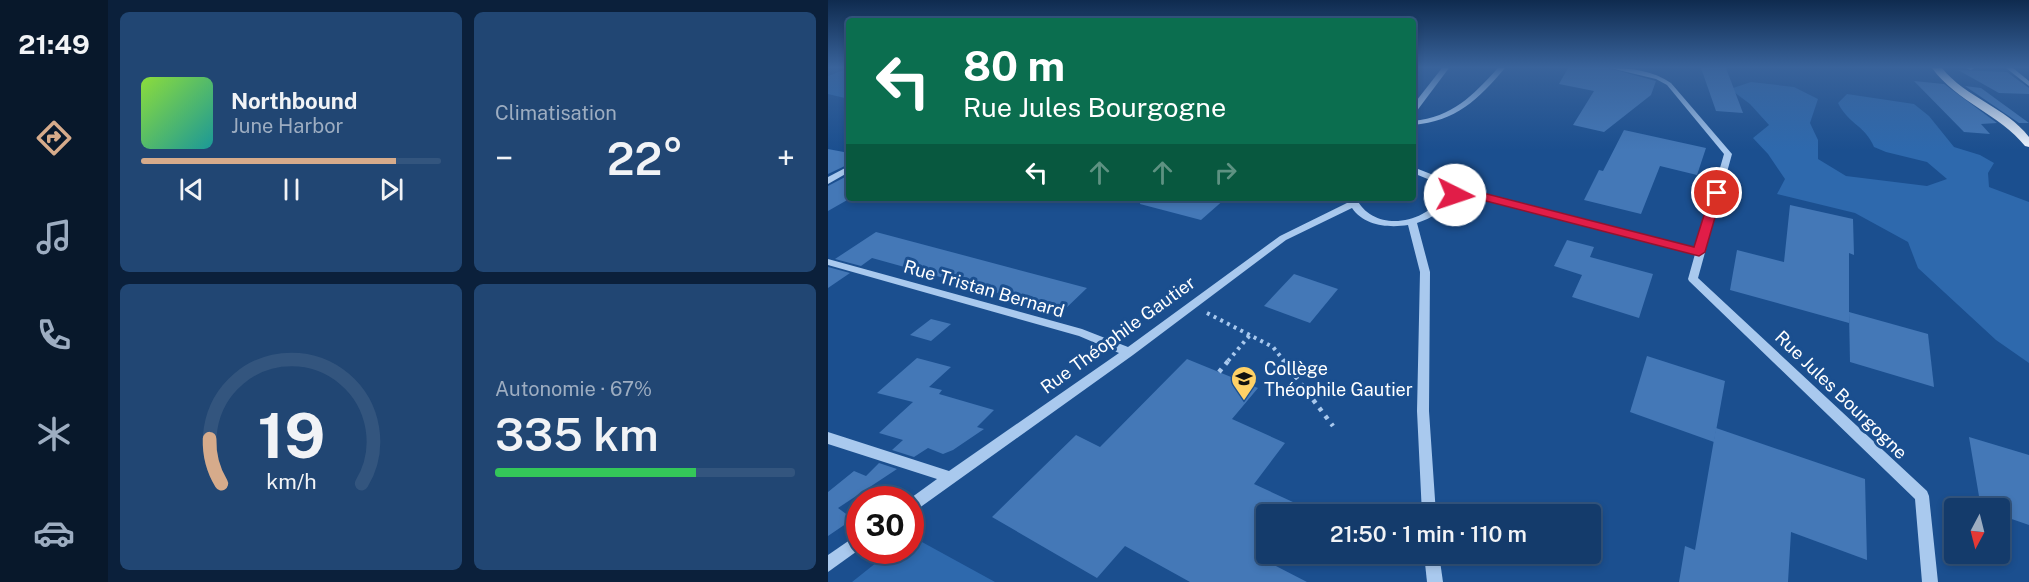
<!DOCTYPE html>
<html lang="fr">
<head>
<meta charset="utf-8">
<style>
	body { margin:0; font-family:"Public Sans",sans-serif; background:#214673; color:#f1f3f6; height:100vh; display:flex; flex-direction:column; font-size:22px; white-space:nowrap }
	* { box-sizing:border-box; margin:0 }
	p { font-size:20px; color:#9dadc1 }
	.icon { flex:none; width:33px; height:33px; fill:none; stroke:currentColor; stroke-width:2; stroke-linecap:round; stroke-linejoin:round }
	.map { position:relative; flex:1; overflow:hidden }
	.drawer { display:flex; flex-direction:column; gap:12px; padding:12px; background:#0b203b; width:720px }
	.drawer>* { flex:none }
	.top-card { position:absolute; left:18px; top:18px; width:570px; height:183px; border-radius:6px; box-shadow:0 3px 9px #0003,0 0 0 2px #33557e; background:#0b6e4f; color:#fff; overflow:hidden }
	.needle { width:39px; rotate:187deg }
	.buttons { position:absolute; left:1116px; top:498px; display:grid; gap:12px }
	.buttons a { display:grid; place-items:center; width:66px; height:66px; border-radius:6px; background:#143b6b; box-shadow:0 3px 9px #0003,0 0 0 2px #33557e; font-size:30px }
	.speed { position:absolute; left:18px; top:486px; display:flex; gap:12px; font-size:30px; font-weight:700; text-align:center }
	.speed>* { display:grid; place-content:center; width:78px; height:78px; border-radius:50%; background:#143b6b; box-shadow:0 3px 9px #0003,0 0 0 2px #33557e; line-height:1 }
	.speed .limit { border:9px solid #d22; background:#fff; color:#111 }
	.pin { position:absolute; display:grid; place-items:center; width:51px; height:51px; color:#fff; margin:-26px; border:3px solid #fff; border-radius:50%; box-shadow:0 2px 6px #0007 }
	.me { position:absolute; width:66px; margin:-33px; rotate:94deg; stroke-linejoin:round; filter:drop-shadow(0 0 4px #0008) }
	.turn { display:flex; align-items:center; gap:21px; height:126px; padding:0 18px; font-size:27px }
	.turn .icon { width:78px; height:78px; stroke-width:2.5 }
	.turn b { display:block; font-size:42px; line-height:51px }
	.lanes { display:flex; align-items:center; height:57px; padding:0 18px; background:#0003; justify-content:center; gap:30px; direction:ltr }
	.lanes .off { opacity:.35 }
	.big { font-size:45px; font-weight:600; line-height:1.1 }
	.drawer .card { flex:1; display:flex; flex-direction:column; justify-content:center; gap:9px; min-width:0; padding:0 21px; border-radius:9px; background:#214673 }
	.drawer .dial { align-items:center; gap:0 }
	.dial svg { height:156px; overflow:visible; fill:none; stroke:#33557e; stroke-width:7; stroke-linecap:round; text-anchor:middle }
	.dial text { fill:#f1f3f6; stroke:none }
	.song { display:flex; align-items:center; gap:18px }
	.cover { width:72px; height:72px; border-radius:9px; background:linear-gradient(135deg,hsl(90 70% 55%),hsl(180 70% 35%)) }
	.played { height:6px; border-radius:3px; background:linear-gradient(90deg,#d6ab8b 85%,#33557e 85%) }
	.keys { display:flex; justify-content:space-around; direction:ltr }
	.heat { display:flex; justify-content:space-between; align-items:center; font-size:33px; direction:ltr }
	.charge { height:9px; border-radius:4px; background:linear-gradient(90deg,#34c759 67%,#33557e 0) }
	.drawer .tiles { flex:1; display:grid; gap:12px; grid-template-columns:repeat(2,1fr) }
	.trip { position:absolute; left:428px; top:504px; width:345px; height:60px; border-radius:6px; background:#143b6b; box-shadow:0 3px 9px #0003,0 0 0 2px #33557e; font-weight:600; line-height:60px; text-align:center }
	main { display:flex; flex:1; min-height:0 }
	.menu { display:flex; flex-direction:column; width:108px; justify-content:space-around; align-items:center; background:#08182b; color:#9dadc1 }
	.menu .icon { width:42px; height:42px }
	.menu .active { color:#d6ab8b }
	.menu b { font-size:27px; color:#f1f3f6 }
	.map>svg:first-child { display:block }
	.green { fill:#2e69ad }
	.building { fill:#4478b7 }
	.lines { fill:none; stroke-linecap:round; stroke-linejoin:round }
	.path-far2 { stroke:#a9c9ee; stroke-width:3; stroke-dasharray:2 3; stroke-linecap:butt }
	.path-far1 { stroke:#a9c9ee; stroke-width:4; stroke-dasharray:3 4.5; stroke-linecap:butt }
	.path { stroke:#a9c9ee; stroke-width:4.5; stroke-dasharray:4 6; stroke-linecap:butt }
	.minor { fill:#a9c9ee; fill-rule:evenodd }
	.major { fill:#f0f6ff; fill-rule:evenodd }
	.route { fill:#e11d48; stroke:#92132f; stroke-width:1.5 }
	.labels { text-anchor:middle; stroke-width:6; stroke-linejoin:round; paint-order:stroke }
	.street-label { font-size:18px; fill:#fff; stroke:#1b4f8f }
	.poi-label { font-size:18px; fill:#fff; stroke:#1b4f8f; text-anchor:start }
</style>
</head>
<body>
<main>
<nav class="menu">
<b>21:49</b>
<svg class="icon active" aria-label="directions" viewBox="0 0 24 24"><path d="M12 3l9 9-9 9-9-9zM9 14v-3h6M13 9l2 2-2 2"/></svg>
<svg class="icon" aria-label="music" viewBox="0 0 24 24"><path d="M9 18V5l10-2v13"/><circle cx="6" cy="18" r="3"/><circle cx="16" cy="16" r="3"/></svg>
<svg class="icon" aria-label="phone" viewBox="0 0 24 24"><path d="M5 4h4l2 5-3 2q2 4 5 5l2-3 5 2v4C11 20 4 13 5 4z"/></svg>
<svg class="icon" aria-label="climate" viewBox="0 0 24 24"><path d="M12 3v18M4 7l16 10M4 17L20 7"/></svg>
<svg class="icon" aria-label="car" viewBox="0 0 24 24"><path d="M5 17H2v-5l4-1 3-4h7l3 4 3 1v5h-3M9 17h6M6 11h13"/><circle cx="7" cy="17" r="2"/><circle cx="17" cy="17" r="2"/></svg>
</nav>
<section class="drawer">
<div class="tiles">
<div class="card">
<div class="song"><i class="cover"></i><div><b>Northbound</b><p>June Harbor</p></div></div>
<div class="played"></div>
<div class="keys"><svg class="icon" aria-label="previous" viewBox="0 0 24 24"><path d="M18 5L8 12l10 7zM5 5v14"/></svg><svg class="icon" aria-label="pause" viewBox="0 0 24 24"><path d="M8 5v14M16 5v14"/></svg><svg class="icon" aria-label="next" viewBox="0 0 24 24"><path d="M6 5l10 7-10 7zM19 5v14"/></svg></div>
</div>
<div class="card"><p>Climatisation</p>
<div class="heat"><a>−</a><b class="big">22°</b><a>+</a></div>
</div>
<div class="card dial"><svg viewBox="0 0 100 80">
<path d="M14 69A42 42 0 1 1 86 69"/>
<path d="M14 69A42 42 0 0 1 8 46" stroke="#d6ab8b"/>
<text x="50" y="56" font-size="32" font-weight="700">19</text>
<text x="50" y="72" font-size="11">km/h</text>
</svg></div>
<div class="card"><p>Autonomie · 67%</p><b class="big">335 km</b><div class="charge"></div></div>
</div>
</section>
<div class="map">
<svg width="1201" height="582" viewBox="0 0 1201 582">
	<rect width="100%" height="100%" fill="#1b4f8f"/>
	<g class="green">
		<path d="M 21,68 L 21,99 L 0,94 L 0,76 Z"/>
		<path d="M 923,82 L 966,87 L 990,99 L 982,123 L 990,140 L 990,159 L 1018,176 L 1099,186 L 1119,179 L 1099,162 L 1058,152 L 1046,147 C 1037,125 1021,125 1010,103 L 1019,94 L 1086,104 L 1101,116 L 1126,147 L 1152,155 L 1166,163 L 1160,173 L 1161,187 L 1201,202 L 1201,363 L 1168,340 L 1090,268 L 1080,242 L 1027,213 L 949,194 L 957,179 L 940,154 L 925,138 L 941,125 L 922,104 L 902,89 Z"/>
		<path d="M 83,536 L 167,582 L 24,582 L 63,551 L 82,550 Z"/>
	</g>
	<g class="building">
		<path d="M 740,68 L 780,68 L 828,81 L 823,95 L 776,132 L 745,125 L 766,91 L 731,84 Z"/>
		<path d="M 873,68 L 898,68 L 915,113 L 888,111 Z"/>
		<path d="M 1130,70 L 1179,72 L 1201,88 L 1201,94 L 1171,93 Z"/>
		<path d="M 1086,81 L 1116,84 L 1169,123 L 1153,124 L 1162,134 L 1136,132 Z"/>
		<path d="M 1137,86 L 1153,88 L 1201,123 L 1191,123 Z"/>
		<path d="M 796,130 L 878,148 L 869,175 L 832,166 L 813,214 L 756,200 L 771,170 L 775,171 Z"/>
		<path d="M 0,149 L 21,153 L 21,164 L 0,174 Z"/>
		<path d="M 21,175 L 21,199 L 0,211 L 0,186 Z"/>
		<path d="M 313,198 L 398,198 L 373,220 L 312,204 Z"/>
		<path d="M 962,205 L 1025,219 L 1026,255 L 1021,253 L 1021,323 L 902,290 L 909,250 L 956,262 Z"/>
		<path d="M 48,232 L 259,288 L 235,311 L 44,258 L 33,266 L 7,259 Z"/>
		<path d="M 739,240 L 766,247 L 762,257 L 825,274 L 811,318 L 744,297 L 754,275 L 726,266 Z"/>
		<path d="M 0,267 L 22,273 L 0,288 Z"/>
		<path d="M 466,274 L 510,289 L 482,323 L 436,306 Z"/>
		<path d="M 1021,312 L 1100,334 L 1106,387 L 1022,362 Z"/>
		<path d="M 103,319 L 123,324 L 103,341 L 82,335 Z"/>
		<path d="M 819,356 L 897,381 L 886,442 L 802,412 Z"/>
		<path d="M 89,358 L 123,367 L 101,387 L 114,390 L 111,394 L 166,410 L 149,427 L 156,429 L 125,450 L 115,454 L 100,448 L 86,457 L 64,450 L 75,440 L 51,433 L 85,402 L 49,393 Z"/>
		<path d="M 359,359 L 430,388 L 404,419 L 457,443 L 426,484 L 491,514 L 438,514 L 438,554 L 453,554 L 446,565 L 479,582 L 362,582 L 297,546 L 269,578 L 164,517 L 248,435 L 272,447 Z"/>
		<path d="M 888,428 L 1037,479 L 1039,560 L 963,532 L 960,582 L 851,582 L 857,546 L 867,550 Z"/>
		<path d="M 1141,437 L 1201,455 L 1201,525 L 1172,515 L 1172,508 L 1153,508 Z"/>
		<path d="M 51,463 L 69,469 L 10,508 L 25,519 L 0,536 L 0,492 L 26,471 L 38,476 Z"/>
	</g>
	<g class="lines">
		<path class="path-far2" d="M 18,84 L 21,83"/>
		<g class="path-far1">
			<path d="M 379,313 L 445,347 L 456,361"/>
			<path d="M 400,361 L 422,335"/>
		</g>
		<g class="path">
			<path d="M 455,360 L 505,426"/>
			<path d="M 391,372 L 401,360"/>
		</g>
		<g class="minor">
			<path d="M 614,68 L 621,68 L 588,112 L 585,112 L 585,105 Z"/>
			<path d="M 670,68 L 677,68 C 650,100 628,121 585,125 L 585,121 C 625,117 644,96 670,68 Z"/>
			<path d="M 782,68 C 803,68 826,71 843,83 L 904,154 L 870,278 L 1099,491 L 1101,496 L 1110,582 L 1094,582 L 1087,499 L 861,281 L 860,279 L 867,254 L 659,200 L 622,198 C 614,212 604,218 589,223 L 602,272 L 601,411 L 608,514 L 594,514 L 589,411 L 592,272 L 580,225 C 561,228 536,226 524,208 L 458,240 L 305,355 L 87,511 L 82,512 L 82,500 L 80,500 L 109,479 L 0,444 L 0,432 L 121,471 L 291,353 L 251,336 L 0,265 L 0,259 L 254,329 L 300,347 L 452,236 L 521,202 L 520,198 L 528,198 C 545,233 597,225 615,195 L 607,182 L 585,173 L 585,167 L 613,178 L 622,192 L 659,194 L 869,248 L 896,154 L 839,85 L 828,79 Z"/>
			<path d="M 1138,68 L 1146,68 L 1143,70 Z"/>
			<path d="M 1178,68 L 1185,68 L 1201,81 L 1201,86 Z"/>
			<path d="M 21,166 L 21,172 L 0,184 L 0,177 Z"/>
			<path d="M 32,533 L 32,549 L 0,572 L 0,555 Z"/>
			<path d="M 596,554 L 611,554 L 615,582 L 599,582 Z"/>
		</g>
		<path class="major" d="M 1104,68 L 1114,68 C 1138,98 1178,107 1201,137 L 1201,147 L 1197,146 C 1171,114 1129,102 1104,68 Z"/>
	</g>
	<linearGradient id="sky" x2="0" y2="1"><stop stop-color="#0f2b4f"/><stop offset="0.45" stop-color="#39639b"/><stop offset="1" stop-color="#39639b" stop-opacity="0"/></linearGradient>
	<rect width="1201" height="150" fill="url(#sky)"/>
	<path class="route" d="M 889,190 L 894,193 L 877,252 L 871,256 L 658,201 L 627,199 L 622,195 L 627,192 L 659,194 L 866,247 L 883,193 Z"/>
	<defs>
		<symbol id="school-pin" viewBox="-11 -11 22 30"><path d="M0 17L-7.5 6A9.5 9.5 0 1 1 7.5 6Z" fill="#ffd166" stroke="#1b4f8f"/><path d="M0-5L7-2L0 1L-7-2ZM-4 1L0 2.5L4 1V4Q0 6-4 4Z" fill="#111"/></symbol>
	</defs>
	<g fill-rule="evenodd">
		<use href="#school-pin" x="401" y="364" width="30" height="40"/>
	</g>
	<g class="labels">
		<g class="street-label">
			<text transform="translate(156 289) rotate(16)" y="6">Rue Tristan Bernard</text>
			<text transform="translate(290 335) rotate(-36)" y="6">Rue Théophile Gautier</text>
			<text transform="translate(1013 395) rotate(44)" y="6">Rue Jules Bourgogne</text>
		</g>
		<g class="poi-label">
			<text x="436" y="375">Collège<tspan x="436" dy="21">Théophile Gautier</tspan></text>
		</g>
	</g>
</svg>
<div class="buttons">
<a><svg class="needle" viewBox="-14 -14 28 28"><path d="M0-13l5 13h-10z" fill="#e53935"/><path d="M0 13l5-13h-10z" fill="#9dadc1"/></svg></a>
</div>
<div class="speed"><div class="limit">30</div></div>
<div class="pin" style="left:889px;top:193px;background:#d93025"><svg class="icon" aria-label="arrive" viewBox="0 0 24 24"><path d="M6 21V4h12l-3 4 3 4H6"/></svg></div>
<svg class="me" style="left:627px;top:195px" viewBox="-20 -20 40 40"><circle r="19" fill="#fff"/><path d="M0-13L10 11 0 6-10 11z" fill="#e11d48"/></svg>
<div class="trip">21:50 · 1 min · 110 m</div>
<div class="top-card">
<div class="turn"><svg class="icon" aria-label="left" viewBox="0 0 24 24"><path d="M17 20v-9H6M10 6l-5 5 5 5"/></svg><div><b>80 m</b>Rue Jules Bourgogne</div></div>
<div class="lanes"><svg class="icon" aria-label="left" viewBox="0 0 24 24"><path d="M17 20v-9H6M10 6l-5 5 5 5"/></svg><svg class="icon off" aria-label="ahead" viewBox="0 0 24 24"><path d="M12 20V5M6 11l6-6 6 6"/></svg><svg class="icon off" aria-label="ahead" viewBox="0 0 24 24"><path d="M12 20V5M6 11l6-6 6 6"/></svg><svg class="icon off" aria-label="right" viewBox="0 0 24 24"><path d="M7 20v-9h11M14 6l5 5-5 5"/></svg></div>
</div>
</div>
</main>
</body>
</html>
